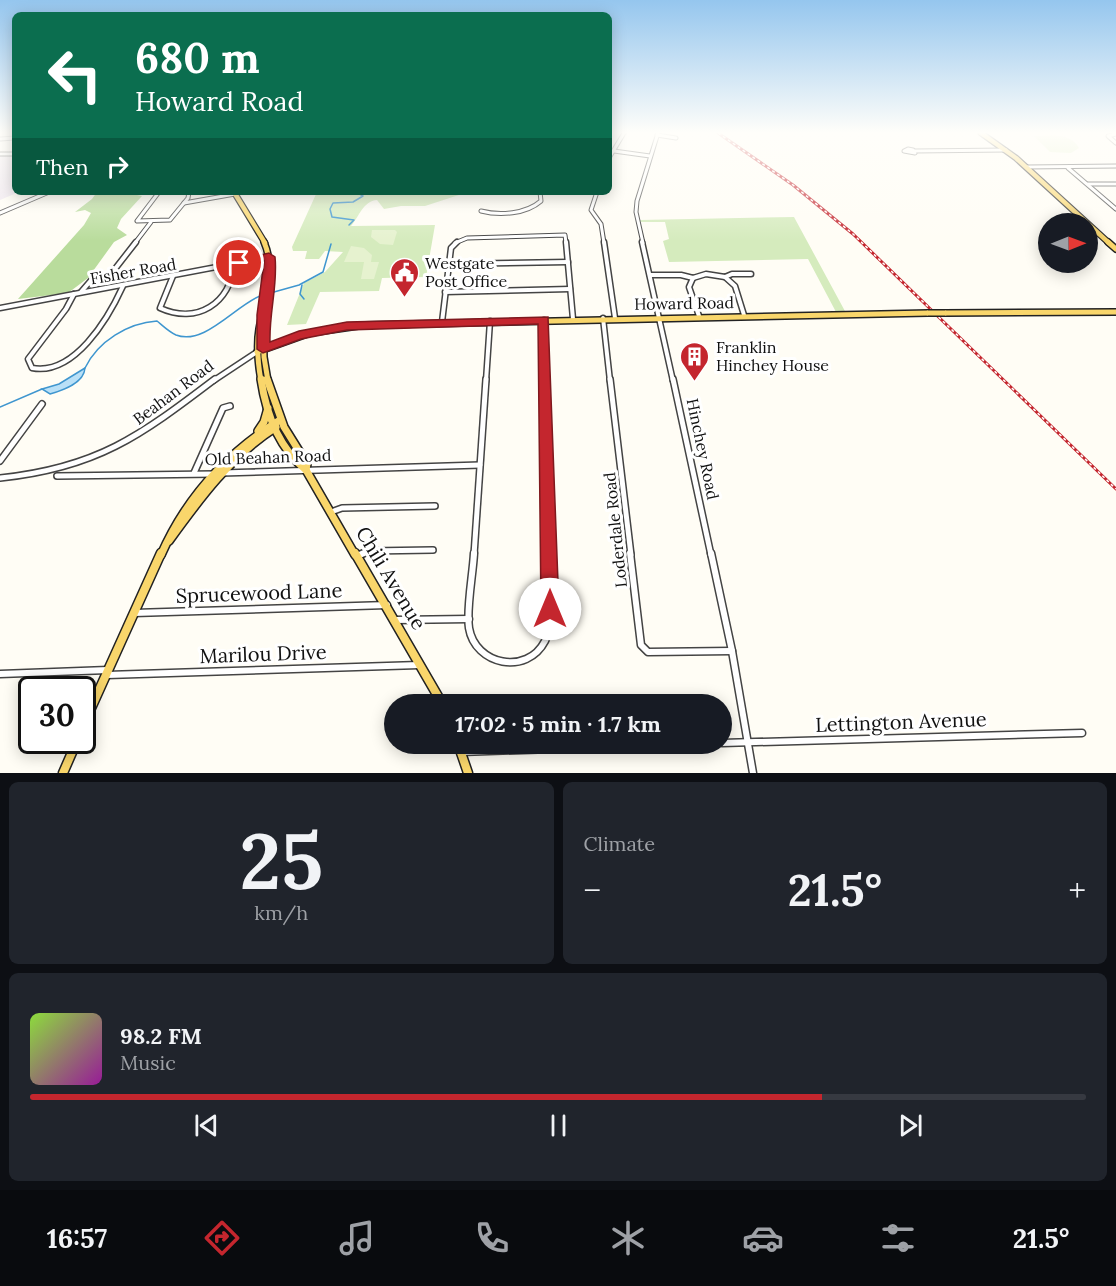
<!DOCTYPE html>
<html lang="en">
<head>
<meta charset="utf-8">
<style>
	body { margin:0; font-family:Lora,serif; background:#20242c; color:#f1f3f6; height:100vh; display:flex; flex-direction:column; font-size:22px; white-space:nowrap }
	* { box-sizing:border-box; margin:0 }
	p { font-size:20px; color:#9ea1a6 }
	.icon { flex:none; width:33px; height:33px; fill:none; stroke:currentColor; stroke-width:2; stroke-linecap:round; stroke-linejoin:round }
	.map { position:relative; height:773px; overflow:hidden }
	.drawer { display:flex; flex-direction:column; gap:9px; padding:9px; background:#0d0f14; flex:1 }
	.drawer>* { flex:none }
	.guide { position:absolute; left:12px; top:12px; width:600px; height:183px; border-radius:9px; box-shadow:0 3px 15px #0003; background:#0b6e4f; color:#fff; overflow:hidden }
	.needle { width:39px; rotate:89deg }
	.controls { position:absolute; left:1038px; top:213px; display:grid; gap:12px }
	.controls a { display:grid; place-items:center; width:60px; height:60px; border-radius:50%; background:#171b24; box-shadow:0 3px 15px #0003; font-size:30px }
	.speed { position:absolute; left:18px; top:676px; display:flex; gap:12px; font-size:30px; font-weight:700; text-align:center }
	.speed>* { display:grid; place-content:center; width:78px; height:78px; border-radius:50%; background:#171b24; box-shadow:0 3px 15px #0003; line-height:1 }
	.speed .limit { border:3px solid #111; border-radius:9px; background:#fff; color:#111 }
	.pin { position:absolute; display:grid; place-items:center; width:51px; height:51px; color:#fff; margin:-26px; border:3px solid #fff; border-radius:50%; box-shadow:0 2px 6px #0007 }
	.me { position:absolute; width:66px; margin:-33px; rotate:0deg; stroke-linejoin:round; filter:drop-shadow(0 0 4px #0008) }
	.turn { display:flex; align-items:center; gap:21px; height:126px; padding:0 24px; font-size:27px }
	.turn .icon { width:78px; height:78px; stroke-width:2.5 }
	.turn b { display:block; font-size:42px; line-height:51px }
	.then { display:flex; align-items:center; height:57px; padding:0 24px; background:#0003; gap:12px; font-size:22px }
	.big { font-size:45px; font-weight:700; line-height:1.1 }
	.drawer .widget { flex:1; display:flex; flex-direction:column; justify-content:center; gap:9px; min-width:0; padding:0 21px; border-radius:9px; background:#20242c }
	.drawer .dial { align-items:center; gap:0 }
	.dial b { font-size:78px; line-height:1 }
	.song { display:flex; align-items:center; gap:18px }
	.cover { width:72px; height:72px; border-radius:9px; background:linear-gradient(135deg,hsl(90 70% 55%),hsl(300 70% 35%)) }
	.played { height:6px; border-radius:3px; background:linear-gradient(90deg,#c4262e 75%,#363941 75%) }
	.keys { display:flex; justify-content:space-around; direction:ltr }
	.heat { display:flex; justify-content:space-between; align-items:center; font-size:33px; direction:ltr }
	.drawer .tiles { flex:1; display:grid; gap:9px; grid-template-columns:1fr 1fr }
	.widget:last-child { grid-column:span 2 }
	.trip { position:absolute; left:384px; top:694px; width:348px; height:60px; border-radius:30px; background:#171b24; box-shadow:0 3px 15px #0003; font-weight:700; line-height:60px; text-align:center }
	.tabs { display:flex; height:96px; justify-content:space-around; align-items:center; background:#090b0e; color:#9ea1a6 }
	.tabs .icon { width:42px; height:42px }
	.tabs .selected { color:#c4262e }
	.tabs b { font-size:27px; color:#f1f3f6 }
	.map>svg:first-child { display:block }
	.industrial { fill:#eee6ef }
	.green { fill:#d5ebbd }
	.forest { fill:#b9dc9c }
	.pitch { fill:#e6f2cf }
	.water { fill:#b9e0f7; stroke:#3f96cf; stroke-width:1.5 }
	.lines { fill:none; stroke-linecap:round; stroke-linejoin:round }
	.stream { stroke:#3f96cf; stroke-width:1.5 }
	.minor-far3-casing { stroke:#444; stroke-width:5 }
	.minor-far2-casing { stroke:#444; stroke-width:7 }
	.minor-far1-casing { stroke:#444; stroke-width:8 }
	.minor-casing { stroke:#444; stroke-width:9 }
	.major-far3-casing { stroke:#222; stroke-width:7 }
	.major-far2-casing { stroke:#222; stroke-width:8 }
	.major-far1-casing { stroke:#222; stroke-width:10 }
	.major-casing { stroke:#222; stroke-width:11 }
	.minor-far3 { stroke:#fff; stroke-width:3 }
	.minor-far2 { stroke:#fff; stroke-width:4 }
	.minor-far1 { stroke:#fff; stroke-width:5 }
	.minor { stroke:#fff; stroke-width:6 }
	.major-far3 { stroke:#f9d66b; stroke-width:4.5 }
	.major-far2 { stroke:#f9d66b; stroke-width:5 }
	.major-far1 { stroke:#f9d66b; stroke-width:7 }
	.major { stroke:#f9d66b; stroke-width:8 }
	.rail-casing { stroke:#c4262e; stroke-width:3 }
	.rail { stroke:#fff; stroke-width:1.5; stroke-dasharray:3; stroke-linecap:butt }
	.major-bridge-casing { stroke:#222; stroke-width:8; stroke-linecap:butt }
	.major-bridge { stroke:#f9d66b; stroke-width:5 }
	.route { fill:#c4262e; stroke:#7f191e; stroke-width:1.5 }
	.labels { text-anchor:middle; stroke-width:6; stroke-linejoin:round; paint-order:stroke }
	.poi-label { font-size:16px; fill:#111; stroke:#fff; text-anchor:start }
	.street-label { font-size:16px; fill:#111; stroke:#fff }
	.near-street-label { font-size:20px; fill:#111; stroke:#fff }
</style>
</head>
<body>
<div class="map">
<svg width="1116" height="773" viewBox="0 0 1116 773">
	<rect width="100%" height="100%" fill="#fffdf5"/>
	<path class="industrial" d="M 15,155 L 15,192 L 19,192 L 0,200 L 0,156 Z"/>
	<g class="green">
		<path d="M 317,192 L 468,192 L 425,206 L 401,206 L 384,209 L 377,200 C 363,201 359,217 351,226 L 435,225 L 426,277 L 382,278 L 379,291 L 320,292 L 306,324 L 287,325 L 304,283 L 325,272 L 343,252 L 325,251 L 319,259 L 305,259 L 307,251 L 293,251 L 292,247 Z"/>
		<path d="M 794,217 L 846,313 L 836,312 L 808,259 L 669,262 L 663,241 L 669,239 L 665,222 L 641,222 L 640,220 Z"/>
	</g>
	<path class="forest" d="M 97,192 L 141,192 L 137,195 L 142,196 L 121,219 L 117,228 L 127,235 L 114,242 L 88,278 L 68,293 L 18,299 L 84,225 L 91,213 L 85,210 L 75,212 L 92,199 Z"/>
	<g class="pitch">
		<path d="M 1034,136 C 1050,136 1070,132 1079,148 L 1071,153 L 1050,152 Z"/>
		<path d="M 372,230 L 395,230 L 397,232 L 393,245 L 380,244 L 371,237 Z"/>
		<path d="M 351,246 L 364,248 L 372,255 L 371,262 L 379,262 L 374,279 L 361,279 L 364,262 L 344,262 Z"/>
	</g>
	<path class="water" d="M 85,368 C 84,383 64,390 50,394 L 42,389 L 59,384 Z"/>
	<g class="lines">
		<g class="stream">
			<path d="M 349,225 L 354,220 L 332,217 L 330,209 L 333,203 L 353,202 L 363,196 L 356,192"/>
			<path d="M 302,285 L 300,294 L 304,299"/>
			<path d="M 274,292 L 299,285 L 323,272 L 331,244"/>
			<path d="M 85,368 C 98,341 128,323 157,321 C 163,326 169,332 176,335 C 204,346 235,306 260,296"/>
			<path d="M 0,407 L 42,389"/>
		</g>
		<defs>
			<g id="minor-far3">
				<path d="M 1116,134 L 1108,136 L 1116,143"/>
				<path d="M 657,135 L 676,138"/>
				<path d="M 0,139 L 15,138"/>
				<path d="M 908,149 L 913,150 L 915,153 L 904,151 Z"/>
				<path d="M 614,151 L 650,156"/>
				<path d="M 914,151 L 1006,150"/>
				<path d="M 0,154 L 15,154"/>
				<path d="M 609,158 L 624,133"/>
				<path d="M 1027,167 L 1116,166"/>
				<path d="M 1068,168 L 1116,209"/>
				<path d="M 1088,184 L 1116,184"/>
				<path d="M 159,192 L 137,221 L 170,220 L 188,198 L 189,192"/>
				<path d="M 597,192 L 591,210 L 601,224 L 604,243"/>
				<path d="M 184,203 L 235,194"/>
				<path d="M 481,211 C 500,216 526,214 541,201 L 540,192"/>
				<path d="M 0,213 L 49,192"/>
				<path d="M 135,243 L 151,222"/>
				<path d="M 455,243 L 467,238 L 565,235 L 566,243"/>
				<path d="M 643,243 L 636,212 L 637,201 L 658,133"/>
			</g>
			<g id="minor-far2">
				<path d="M 566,242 L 573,319"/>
				<path d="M 604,242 L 615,318"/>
				<path d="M 642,242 L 673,381"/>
				<path d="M 448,264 L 568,262"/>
				<path d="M 650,275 L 681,275 L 693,278 L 706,274 L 725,277 L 732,274 L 751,274"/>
				<path d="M 173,276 L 160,308 C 197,325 231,303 234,264"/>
				<path d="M 725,277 L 735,286 L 744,315"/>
				<path d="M 693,278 L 689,287 L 699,316"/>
				<path d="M 81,292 L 93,278 L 111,274 L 136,242"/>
				<path d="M 445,292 L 570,289"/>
				<path d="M 74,294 L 66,309 L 28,359 L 32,368 C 74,376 108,319 123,286"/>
				<path d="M 0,308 L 269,257"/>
				<path d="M 603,318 L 610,381"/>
				<path d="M 544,320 L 545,381"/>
				<path d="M 442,322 L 451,248 L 457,242"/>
				<path d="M 213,381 L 257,352"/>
				<path d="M 486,381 L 490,321"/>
			</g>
			<g id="minor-far1">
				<path d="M 545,379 L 549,555"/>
				<path d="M 610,379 L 631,555"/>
				<path d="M 673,379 L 711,555"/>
				<path d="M 0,461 L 42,404"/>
				<path d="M 194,473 L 223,408 L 230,406"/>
				<path d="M 222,473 L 480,465"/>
				<path d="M 57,476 L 214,474"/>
				<path d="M 0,478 C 97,468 140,436 215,379"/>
				<path d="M 331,512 L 342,508 L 435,506"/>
				<path d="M 360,555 L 369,551 L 433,550"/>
				<path d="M 474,555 L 486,379"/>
			</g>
			<g id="minor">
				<path d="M 474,553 C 473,574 466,609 469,628 C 475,665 527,676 545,641 C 556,620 549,577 549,553"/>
				<path d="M 630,553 L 641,645 L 648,652 L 732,651"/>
				<path d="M 711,553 L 732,651 L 753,773"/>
				<path d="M 357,556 L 364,553"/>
				<path d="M 134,613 L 387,605"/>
				<path d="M 395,620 L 469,619"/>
				<path d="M 0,674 L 108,670"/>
				<path d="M 107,675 L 419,665"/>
				<path d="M 722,743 L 1082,733"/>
				<path d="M 460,752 L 703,744"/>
			</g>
			<g id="major-far3">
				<path d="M 981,133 L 1016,158 L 1109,243"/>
				<path d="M 234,192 L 265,243"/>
			</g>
			<g id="major-far2">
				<path d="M 1108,242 L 1116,249"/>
				<path d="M 945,313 L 1116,312"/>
				<path d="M 263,315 L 264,357 L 268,381"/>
				<path d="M 257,352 L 310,333 L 365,325 L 928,313"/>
				<path d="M 261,381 C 258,364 256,347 259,329 C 264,299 277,272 264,242"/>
			</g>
			<g id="major-far1">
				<path d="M 261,379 C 266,413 279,448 306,470"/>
				<path d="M 267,379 L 284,427 L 307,464 L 306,470 L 355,555"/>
				<path d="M 258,431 L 264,422 L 268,408"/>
				<path d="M 169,541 C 200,498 231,456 276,427"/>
				<path d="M 161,555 C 186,498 227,453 280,420"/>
			</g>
			<g id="major">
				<path d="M 355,553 L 443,705"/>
				<path d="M 82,728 L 161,553"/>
				<path d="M 458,744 L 468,773"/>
				<path d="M 63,773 L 77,741"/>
			</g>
		</defs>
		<use href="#minor-far3" class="minor-far3-casing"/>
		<use href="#minor-far2" class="minor-far2-casing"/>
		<use href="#minor-far1" class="minor-far1-casing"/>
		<use href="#minor" class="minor-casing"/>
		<use href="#major-far3" class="major-far3-casing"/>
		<use href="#major-far2" class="major-far2-casing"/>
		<use href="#major-far1" class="major-far1-casing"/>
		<use href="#major" class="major-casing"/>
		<use href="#minor-far3" class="minor-far3"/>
		<use href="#minor-far2" class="minor-far2"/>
		<use href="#minor-far1" class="minor-far1"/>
		<use href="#minor" class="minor"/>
		<use href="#major-far3" class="major-far3"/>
		<use href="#major-far2" class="major-far2"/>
		<use href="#major-far1" class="major-far1"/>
		<use href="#major" class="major"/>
		<defs>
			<path id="rail" d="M 718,133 L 793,185 L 853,234 L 1116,489"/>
		</defs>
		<use href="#rail" class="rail-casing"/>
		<use href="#rail" class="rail"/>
		<defs>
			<path id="major-bridge" d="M 928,313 L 945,313"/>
		</defs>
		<use href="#major-bridge" class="major-bridge-casing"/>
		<use href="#major-bridge" class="major-bridge"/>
	</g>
	<linearGradient id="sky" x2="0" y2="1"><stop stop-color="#95c6ee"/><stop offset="0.55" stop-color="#fffefa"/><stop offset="1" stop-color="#fffefa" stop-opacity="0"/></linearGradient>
	<rect width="1116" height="241" fill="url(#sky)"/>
	<path class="route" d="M 269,253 L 275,257 C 278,284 269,313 270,342 L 299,331 L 347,322 L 548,317 L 559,609 L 556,616 L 550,618 L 543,616 L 541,609 L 538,324 L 347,330 L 301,339 L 263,353 L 257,349 L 257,315 L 264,261 L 239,267 L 234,263 L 235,261 Z"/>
	<defs>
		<symbol id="civic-pin" viewBox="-11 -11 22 30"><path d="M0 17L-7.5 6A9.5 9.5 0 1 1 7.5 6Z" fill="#c4262e" stroke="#fff"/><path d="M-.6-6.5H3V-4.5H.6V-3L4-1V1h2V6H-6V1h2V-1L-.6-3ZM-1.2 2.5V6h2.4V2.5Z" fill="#fff"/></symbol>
		<symbol id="building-pin" viewBox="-11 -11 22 30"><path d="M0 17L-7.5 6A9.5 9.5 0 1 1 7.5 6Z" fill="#c4262e" stroke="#fff"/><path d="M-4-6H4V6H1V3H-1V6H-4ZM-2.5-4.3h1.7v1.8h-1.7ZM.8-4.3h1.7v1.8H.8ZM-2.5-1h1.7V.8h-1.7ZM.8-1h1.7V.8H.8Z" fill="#fff"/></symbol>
	</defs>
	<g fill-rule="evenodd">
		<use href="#civic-pin" x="388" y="256" width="33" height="45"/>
		<use href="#building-pin" x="678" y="340" width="33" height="45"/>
	</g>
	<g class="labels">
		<g class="poi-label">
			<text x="425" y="269">Westgate<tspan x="425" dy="18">Post Office</tspan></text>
			<text x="716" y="353">Franklin<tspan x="716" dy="18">Hinchey House</tspan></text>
		</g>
		<g class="street-label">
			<text transform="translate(133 271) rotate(-10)" y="6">Fisher Road</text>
			<text transform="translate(684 303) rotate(-1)" y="6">Howard Road</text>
			<text transform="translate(173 392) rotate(-37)" y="6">Beahan Road</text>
			<text transform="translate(703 449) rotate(78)" y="6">Hinchey Road</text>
			<text transform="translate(268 457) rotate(-2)" y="6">Old Beahan Road</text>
			<text transform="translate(615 530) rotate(-96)" y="6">Loderdale Road</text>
		</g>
		<g class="near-street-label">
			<text transform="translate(391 578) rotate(59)" y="7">Chili Avenue</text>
			<text transform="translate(259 593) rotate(-2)" y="7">Sprucewood Lane</text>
			<text transform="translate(263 654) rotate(-2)" y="7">Marilou Drive</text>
			<text transform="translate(901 722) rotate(-2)" y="7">Lettington Avenue</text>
		</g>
	</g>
</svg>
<div class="controls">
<a><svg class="needle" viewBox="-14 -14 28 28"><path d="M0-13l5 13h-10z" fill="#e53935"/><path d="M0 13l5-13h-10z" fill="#9ea1a6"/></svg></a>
</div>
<div class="speed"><div class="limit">30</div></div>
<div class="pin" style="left:239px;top:263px;background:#d93025"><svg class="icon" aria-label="arrive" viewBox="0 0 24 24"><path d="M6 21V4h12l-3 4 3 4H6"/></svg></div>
<svg class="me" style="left:550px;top:609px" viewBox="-20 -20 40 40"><circle r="19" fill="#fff"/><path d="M0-13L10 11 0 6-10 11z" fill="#c4262e"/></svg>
<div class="trip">17:02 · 5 min · 1.7 km</div>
<div class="guide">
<div class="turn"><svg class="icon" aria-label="left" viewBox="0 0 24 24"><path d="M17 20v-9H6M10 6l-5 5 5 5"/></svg><div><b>680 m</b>Howard Road</div></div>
<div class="then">Then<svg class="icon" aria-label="right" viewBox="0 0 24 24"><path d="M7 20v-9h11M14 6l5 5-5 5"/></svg></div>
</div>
</div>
<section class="drawer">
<div class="tiles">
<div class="widget dial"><b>25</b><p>km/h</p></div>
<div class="widget"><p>Climate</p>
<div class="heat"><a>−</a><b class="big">21.5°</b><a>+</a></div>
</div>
<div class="widget">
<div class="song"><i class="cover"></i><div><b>98.2 FM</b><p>Music</p></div></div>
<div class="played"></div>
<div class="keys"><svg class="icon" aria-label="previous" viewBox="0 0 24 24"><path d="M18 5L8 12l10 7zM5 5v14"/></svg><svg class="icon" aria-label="pause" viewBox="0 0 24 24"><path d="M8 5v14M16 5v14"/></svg><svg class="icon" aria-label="next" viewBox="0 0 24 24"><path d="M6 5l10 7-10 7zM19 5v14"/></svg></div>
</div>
</div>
</section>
<nav class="tabs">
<b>16:57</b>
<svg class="icon selected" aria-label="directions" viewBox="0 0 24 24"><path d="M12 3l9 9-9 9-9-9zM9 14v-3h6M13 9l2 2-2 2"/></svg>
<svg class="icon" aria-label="music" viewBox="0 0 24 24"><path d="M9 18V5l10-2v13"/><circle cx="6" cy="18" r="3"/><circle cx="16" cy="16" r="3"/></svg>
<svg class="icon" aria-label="phone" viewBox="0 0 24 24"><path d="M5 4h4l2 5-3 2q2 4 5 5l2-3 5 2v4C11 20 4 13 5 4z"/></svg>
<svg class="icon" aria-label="climate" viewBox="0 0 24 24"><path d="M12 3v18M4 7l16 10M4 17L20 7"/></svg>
<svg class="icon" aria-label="car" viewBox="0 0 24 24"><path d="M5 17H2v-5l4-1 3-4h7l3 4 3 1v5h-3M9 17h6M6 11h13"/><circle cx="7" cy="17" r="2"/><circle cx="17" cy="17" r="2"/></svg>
<svg class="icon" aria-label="filters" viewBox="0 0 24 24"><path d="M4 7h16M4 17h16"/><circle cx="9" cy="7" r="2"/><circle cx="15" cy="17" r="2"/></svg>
<b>21.5°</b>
</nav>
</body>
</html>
